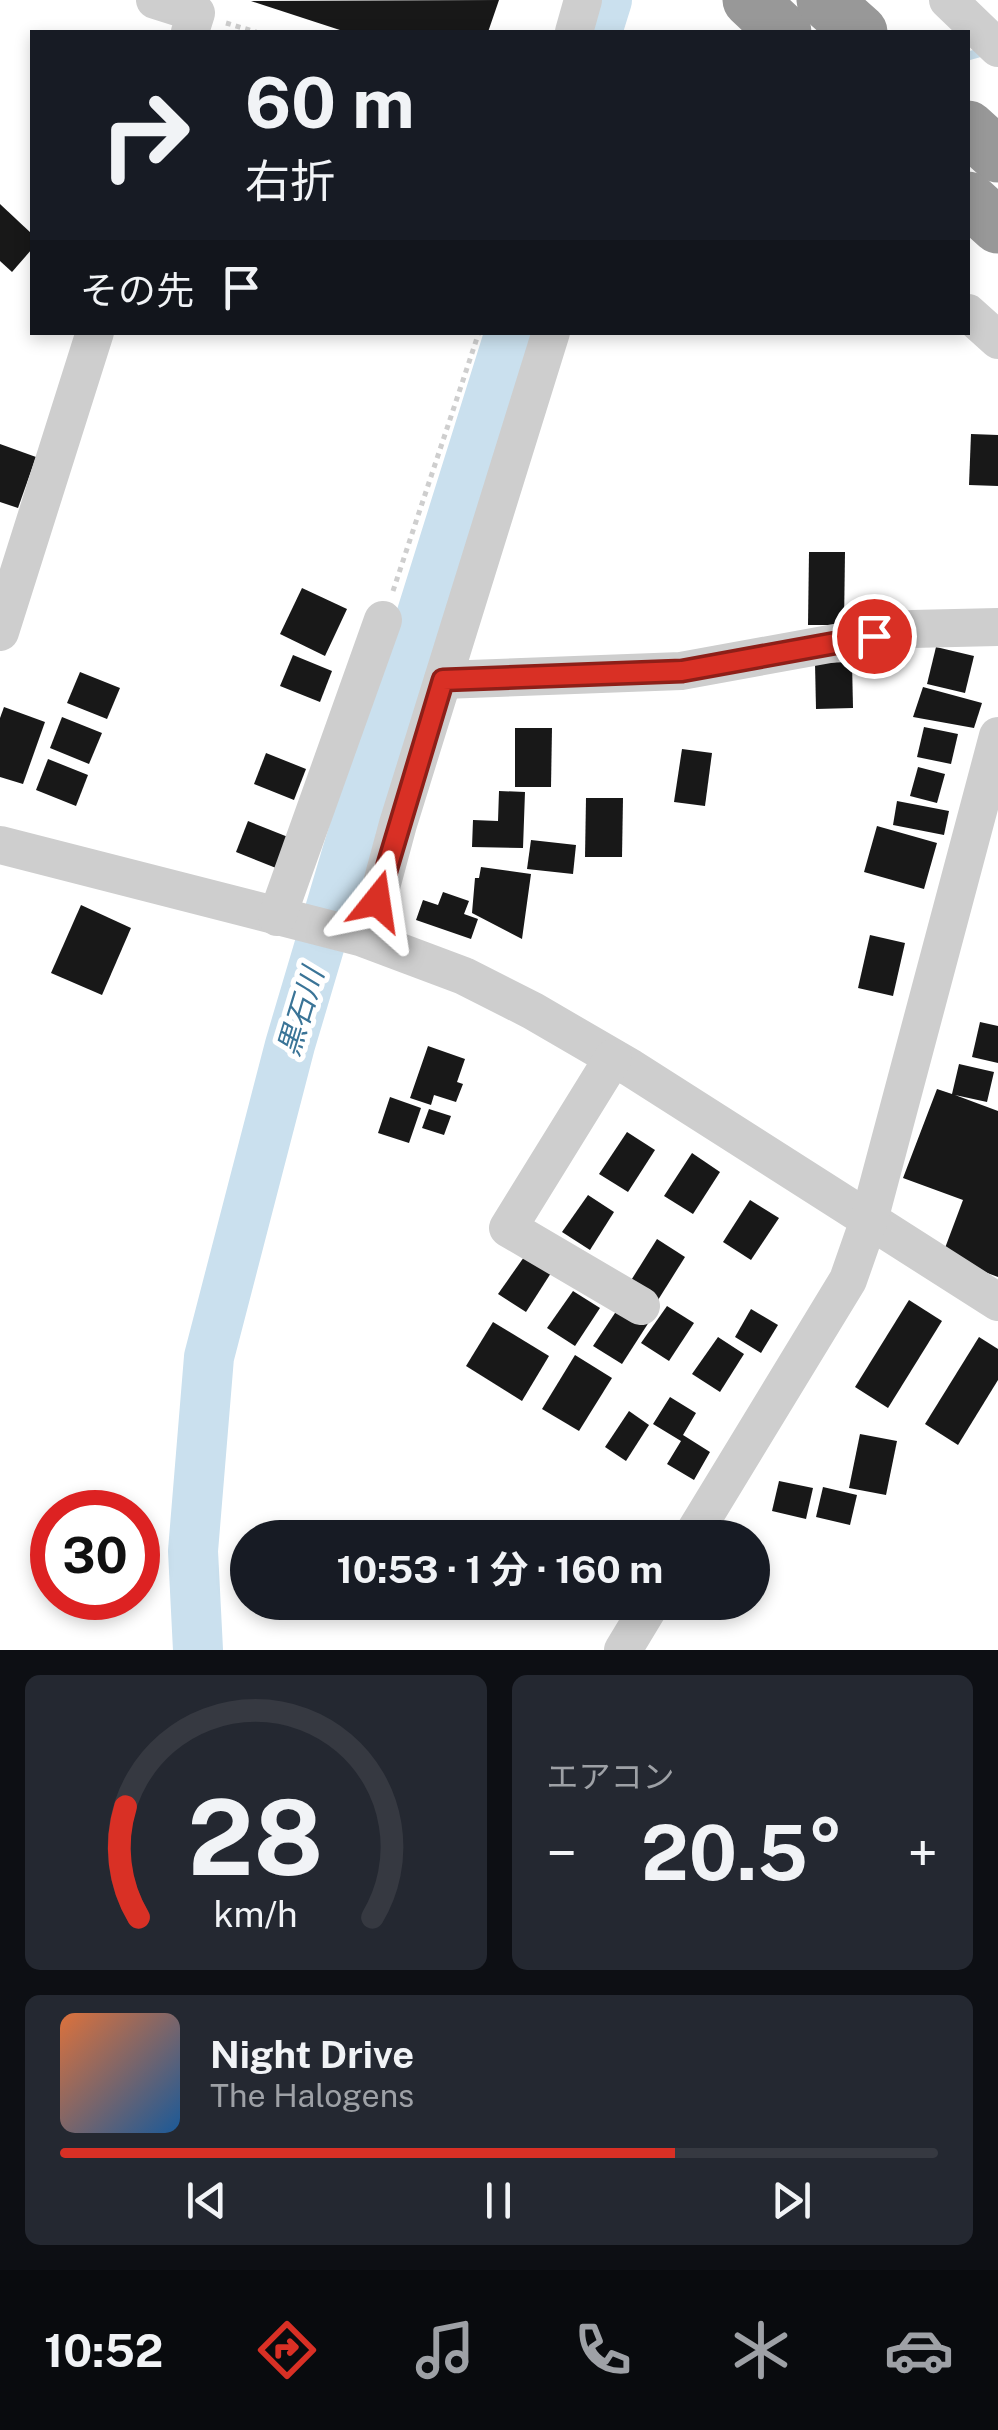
<!DOCTYPE html>
<html lang="ja">
<head>
<meta charset="utf-8">
<style>
	body { margin:0; font-family:"Public Sans","Noto Sans JP",sans-serif; background:#242831; color:#f1f3f6; height:100vh; display:flex; flex-direction:column; font-size:38px; white-space:nowrap }
	* { box-sizing:border-box; margin:0 }
	p { font-size:32px; color:#9ea1a6 }
	.icon { flex:none; width:55px; height:55px; fill:none; stroke:currentColor; stroke-width:2; stroke-linecap:round; stroke-linejoin:round }
	.map { position:relative; height:1650px; overflow:hidden }
	.details { display:flex; flex-direction:column; gap:25px; padding:25px; background:#0d0f14; flex:1 }
	.details>* { flex:none }
	.banner { position:absolute; left:30px; top:30px; width:940px; height:305px; border-radius:0px; box-shadow:0 5px 15px #0003; background:#171b24; color:#f1f3f6; overflow:hidden }
	.speed { position:absolute; left:30px; top:1490px; display:flex; gap:20px; font-size:50px; font-weight:700; text-align:center }
	.speed>* { display:grid; place-content:center; width:130px; height:130px; border-radius:50%; background:#171b24; box-shadow:0 5px 15px #0003; line-height:1 }
	.speed .limit { border:15px solid #d22; background:#fff; color:#111 }
	.pin { position:absolute; display:grid; place-items:center; width:85px; height:85px; color:#fff; margin:-42px; border:5px solid #fff; border-radius:50%; box-shadow:0 2px 10px #0007 }
	.me { position:absolute; width:110px; margin:-55px; rotate:15deg; stroke-linejoin:round; filter:drop-shadow(0 0 8px #0008) }
	.turn { display:flex; align-items:center; gap:35px; height:210px; padding:0 50px; font-size:45px }
	.turn .icon { width:130px; height:130px; stroke-width:2.5 }
	.turn b { display:block; font-size:70px; line-height:85px }
	.then { display:flex; align-items:center; height:95px; padding:0 50px; background:#0003; gap:20px; font-size:38px }
	.big { font-size:75px; font-weight:700; line-height:1.1 }
	.details .widget { flex:1; display:flex; flex-direction:column; justify-content:center; gap:15px; min-width:0; padding:0 35px; border-radius:15px; background:#242831 }
	.details .dial { align-items:center; gap:0 }
	.dial svg { height:260px; overflow:visible; fill:none; stroke:#363941; stroke-width:7; stroke-linecap:round; text-anchor:middle }
	.dial text { fill:#f1f3f6; stroke:none }
	.song { display:flex; align-items:center; gap:30px }
	.cover { width:120px; height:120px; border-radius:15px; background:linear-gradient(135deg,hsl(20 70% 55%),hsl(210 70% 35%)) }
	.played { height:10px; border-radius:5px; background:linear-gradient(90deg,#d93025 70%,#363941 70%) }
	.keys { display:flex; justify-content:space-around; direction:ltr }
	.heat { display:flex; justify-content:space-between; align-items:center; font-size:55px; direction:ltr }
	.details .tiles { flex:1; display:grid; gap:25px; grid-template-columns:1fr 1fr }
	.widget:last-child { grid-column:span 2 }
	.trip { position:absolute; left:230px; top:1520px; width:540px; height:100px; border-radius:50px; background:#171b24; box-shadow:0 5px 15px #0003; font-weight:700; line-height:100px; text-align:center }
	.tabs { display:flex; height:160px; justify-content:space-around; align-items:center; background:#090b0e; color:#9ea1a6 }
	.tabs .icon { width:70px; height:70px }
	.tabs .on { color:#d93025 }
	.tabs b { font-size:45px; color:#f1f3f6 }
	.map>svg:first-child { display:block }
	.lines { fill:none; stroke-linecap:round; stroke-linejoin:round }
	.stream { stroke:#cae0ee; stroke-width:9 }
	.river { stroke:#cae0ee; stroke-width:50 }
	.building { fill:#181818 }
	.path { stroke:#cecece; stroke-width:5; stroke-dasharray:5 5; stroke-linecap:butt }
	.minor { stroke:#cecece; stroke-width:38 }
	.highway { stroke:#989898; stroke-width:55 }
	.route-casing { stroke:#8d1f18; stroke-width:25 }
	.route { stroke:#d93025; stroke-width:18 }
	.labels { text-anchor:middle; stroke-width:10; stroke-linejoin:round; paint-order:stroke }
	.water-label { font-size:30px; font-style:italic; fill:#3a7497; stroke:#fff }
</style>
</head>
<body>
<div class="map">
<svg width="998" height="1650" viewBox="0 0 998 1650">
	<rect width="100%" height="100%" fill="#fff"/>
	<g class="lines">
		<path class="stream" d="M 968,56 L 986,51"/>
		<g class="river">
			<path d="M 597,32 L 607,0"/>
			<path d="M 198,1650 L 193,1551 L 209,1357 L 290,1045 L 347,853 L 510,332"/>
		</g>
	</g>
	<g class="building">
		<path d="M 499,0 L 488,32 L 346,32 L 251,1 Z"/>
		<path d="M 0,204 L 32,234 L 32,249 L 12,272 L 0,261 Z"/>
		<path d="M 971,434 L 998,435 L 998,486 L 969,485 Z"/>
		<path d="M 0,444 L 36,457 L 18,508 L 0,502 Z"/>
		<path d="M 809,552 L 845,552 L 844,625 L 808,625 Z"/>
		<path d="M 302,588 L 347,609 L 325,656 L 280,634 Z"/>
		<path d="M 936,647 L 974,656 L 965,693 L 927,684 Z"/>
		<path d="M 293,655 L 332,671 L 320,702 L 280,686 Z"/>
		<path d="M 852,662 L 853,708 L 816,709 L 815,663 Z"/>
		<path d="M 80,672 L 120,688 L 107,719 L 67,703 Z"/>
		<path d="M 923,687 L 982,703 L 974,728 L 913,717 Z"/>
		<path d="M 4,707 L 45,722 L 23,784 L 0,777 L 0,718 Z"/>
		<path d="M 62,717 L 102,733 L 89,764 L 50,748 Z"/>
		<path d="M 924,727 L 958,734 L 951,764 L 917,757 Z"/>
		<path d="M 515,728 L 552,728 L 551,787 L 515,787 Z"/>
		<path d="M 682,749 L 712,753 L 705,806 L 674,802 Z"/>
		<path d="M 266,753 L 306,769 L 294,800 L 254,784 Z"/>
		<path d="M 48,759 L 88,775 L 76,806 L 36,790 Z"/>
		<path d="M 918,767 L 945,774 L 937,803 L 910,796 Z"/>
		<path d="M 499,791 L 525,792 L 523,848 L 472,847 L 473,820 L 498,821 Z"/>
		<path d="M 586,798 L 623,798 L 622,857 L 585,857 Z"/>
		<path d="M 897,801 L 949,811 L 944,835 L 893,825 Z"/>
		<path d="M 248,821 L 288,837 L 276,868 L 236,852 Z"/>
		<path d="M 877,826 L 937,843 L 924,889 L 864,872 Z"/>
		<path d="M 531,840 L 576,845 L 573,874 L 527,869 Z"/>
		<path d="M 481,867 L 531,874 L 522,939 L 472,913 L 475,878 L 479,878 Z"/>
		<path d="M 443,892 L 469,901 L 464,914 L 478,919 L 471,939 L 416,920 L 423,900 L 438,905 Z"/>
		<path d="M 81,905 L 131,928 L 102,995 L 51,973 Z"/>
		<path d="M 870,935 L 905,943 L 893,996 L 858,988 Z"/>
		<path d="M 980,1022 L 998,1026 L 998,1063 L 972,1057 Z"/>
		<path d="M 428,1046 L 465,1059 L 457,1082 L 463,1084 L 456,1102 L 434,1095 L 431,1105 L 410,1098 Z"/>
		<path d="M 959,1064 L 994,1072 L 987,1102 L 955,1095 L 998,1111 L 998,1277 L 942,1256 L 963,1200 L 903,1178 L 937,1089 L 952,1094 Z"/>
		<path d="M 390,1097 L 421,1108 L 409,1143 L 378,1133 Z"/>
		<path d="M 429,1109 L 451,1116 L 444,1135 L 422,1128 Z"/>
		<path d="M 627,1132 L 655,1150 L 628,1192 L 599,1174 Z"/>
		<path d="M 692,1153 L 720,1172 L 693,1214 L 664,1196 Z"/>
		<path d="M 588,1195 L 614,1212 L 590,1250 L 562,1232 Z"/>
		<path d="M 750,1200 L 779,1218 L 751,1260 L 723,1242 Z"/>
		<path d="M 657,1239 L 685,1257 L 658,1300 L 630,1282 Z"/>
		<path d="M 524,1257 L 551,1273 L 526,1312 L 498,1294 Z"/>
		<path d="M 573,1291 L 600,1308 L 575,1346 L 547,1328 Z"/>
		<path d="M 909,1300 L 942,1321 L 888,1408 L 855,1387 Z"/>
		<path d="M 621,1304 L 649,1322 L 622,1364 L 593,1346 Z"/>
		<path d="M 667,1306 L 694,1323 L 669,1361 L 641,1343 Z"/>
		<path d="M 751,1309 L 778,1325 L 761,1353 L 735,1337 Z"/>
		<path d="M 493,1322 L 549,1356 L 522,1401 L 466,1366 Z"/>
		<path d="M 718,1337 L 744,1354 L 720,1392 L 692,1374 Z"/>
		<path d="M 979,1337 L 998,1349 L 998,1380 L 958,1445 L 925,1424 Z"/>
		<path d="M 575,1355 L 612,1378 L 579,1431 L 542,1409 Z"/>
		<path d="M 670,1397 L 696,1413 L 683,1435 L 710,1452 L 694,1480 L 667,1464 L 681,1441 L 653,1424 Z"/>
		<path d="M 629,1411 L 649,1425 L 626,1461 L 605,1447 Z"/>
		<path d="M 860,1434 L 897,1441 L 886,1495 L 849,1488 Z"/>
		<path d="M 779,1481 L 813,1488 L 806,1519 L 772,1511 Z"/>
		<path d="M 823,1487 L 857,1495 L 850,1525 L 816,1517 Z"/>
	</g>
	<g class="lines">
		<g class="path">
			<path d="M 226,23 L 256,32"/>
			<path d="M 393,591 L 479,332"/>
		</g>
		<g class="minor">
			<path d="M 155,0 L 196,13 L 190,32"/>
			<path d="M 948,0 L 998,48"/>
			<path d="M 574,32 L 583,0"/>
			<path d="M 968,313 L 998,340"/>
			<path d="M 0,632 L 95,332"/>
			<path d="M 443,680 L 681,671 L 912,629 L 998,627"/>
			<path d="M 0,845 L 360,937 L 464,976 L 533,1011 L 631,1068 L 998,1302"/>
			<path d="M 277,917 L 383,620"/>
			<path d="M 367,939 L 398,824 L 551,332"/>
			<path d="M 613,1058 L 508,1228 L 641,1306"/>
			<path d="M 691,1538 L 848,1280 L 869,1220 L 998,736"/>
			<path d="M 623,1650 L 652,1602"/>
		</g>
		<g class="highway">
			<path d="M 750,0 L 784,32"/>
			<path d="M 824,0 L 860,32"/>
			<path d="M 968,128 L 998,155"/>
			<path d="M 968,199 L 998,226"/>
		</g>
	</g>
	<g class="lines">
		<defs>
			<path id="route" d="M 377,901 L 443,680 L 682,671 L 874,636"/>
		</defs>
		<use href="#route" class="route-casing"/>
		<use href="#route" class="route"/>
	</g>
	<g class="labels">
		<g class="water-label">
			<text transform="translate(301 1012) rotate(-73)" y="10">黒石川</text>
		</g>
	</g>
</svg>
<div class="speed"><div class="limit">30</div></div>
<div class="pin" style="left:874px;top:636px;background:#d93025"><svg class="icon" aria-label="arrive" viewBox="0 0 24 24"><path d="M6 21V4h12l-3 4 3 4H6"/></svg></div>
<svg class="me" style="left:377px;top:901px" viewBox="-20 -20 40 40"><path d="M0-17L14 15 0 8-14 15z" fill="#d93025" stroke="#fff" stroke-width="4"/></svg>
<div class="trip">10:53 · 1 分 · 160 m</div>
<div class="banner">
<div class="turn"><svg class="icon" aria-label="right" viewBox="0 0 24 24"><path d="M7 20v-9h11M14 6l5 5-5 5"/></svg><div><b>60 m</b>右折</div></div>
<div class="then">その先<svg class="icon" aria-label="arrive" viewBox="0 0 24 24"><path d="M6 21V4h12l-3 4 3 4H6"/></svg></div>
</div>
</div>
<section class="details">
<div class="tiles">
<div class="widget dial"><svg viewBox="0 0 100 80">
<path d="M14 69A42 42 0 1 1 86 69"/>
<path d="M14 69A42 42 0 0 1 10 35" stroke="#d93025"/>
<text x="50" y="56" font-size="32" font-weight="700">28</text>
<text x="50" y="72" font-size="11">km/h</text>
</svg></div>
<div class="widget"><p>エアコン</p>
<div class="heat"><a>−</a><b class="big">20.5°</b><a>+</a></div>
</div>
<div class="widget">
<div class="song"><i class="cover"></i><div><b>Night Drive</b><p>The Halogens</p></div></div>
<div class="played"></div>
<div class="keys"><svg class="icon" aria-label="previous" viewBox="0 0 24 24"><path d="M18 5L8 12l10 7zM5 5v14"/></svg><svg class="icon" aria-label="pause" viewBox="0 0 24 24"><path d="M8 5v14M16 5v14"/></svg><svg class="icon" aria-label="next" viewBox="0 0 24 24"><path d="M6 5l10 7-10 7zM19 5v14"/></svg></div>
</div>
</div>
</section>
<nav class="tabs">
<b>10:52</b>
<svg class="icon on" aria-label="directions" viewBox="0 0 24 24"><path d="M12 3l9 9-9 9-9-9zM9 14v-3h6M13 9l2 2-2 2"/></svg>
<svg class="icon" aria-label="music" viewBox="0 0 24 24"><path d="M9 18V5l10-2v13"/><circle cx="6" cy="18" r="3"/><circle cx="16" cy="16" r="3"/></svg>
<svg class="icon" aria-label="phone" viewBox="0 0 24 24"><path d="M5 4h4l2 5-3 2q2 4 5 5l2-3 5 2v4C11 20 4 13 5 4z"/></svg>
<svg class="icon" aria-label="climate" viewBox="0 0 24 24"><path d="M12 3v18M4 7l16 10M4 17L20 7"/></svg>
<svg class="icon" aria-label="car" viewBox="0 0 24 24"><path d="M5 17H2v-5l4-1 3-4h7l3 4 3 1v5h-3M9 17h6M6 11h13"/><circle cx="7" cy="17" r="2"/><circle cx="17" cy="17" r="2"/></svg>
</nav>
</body>
</html>
